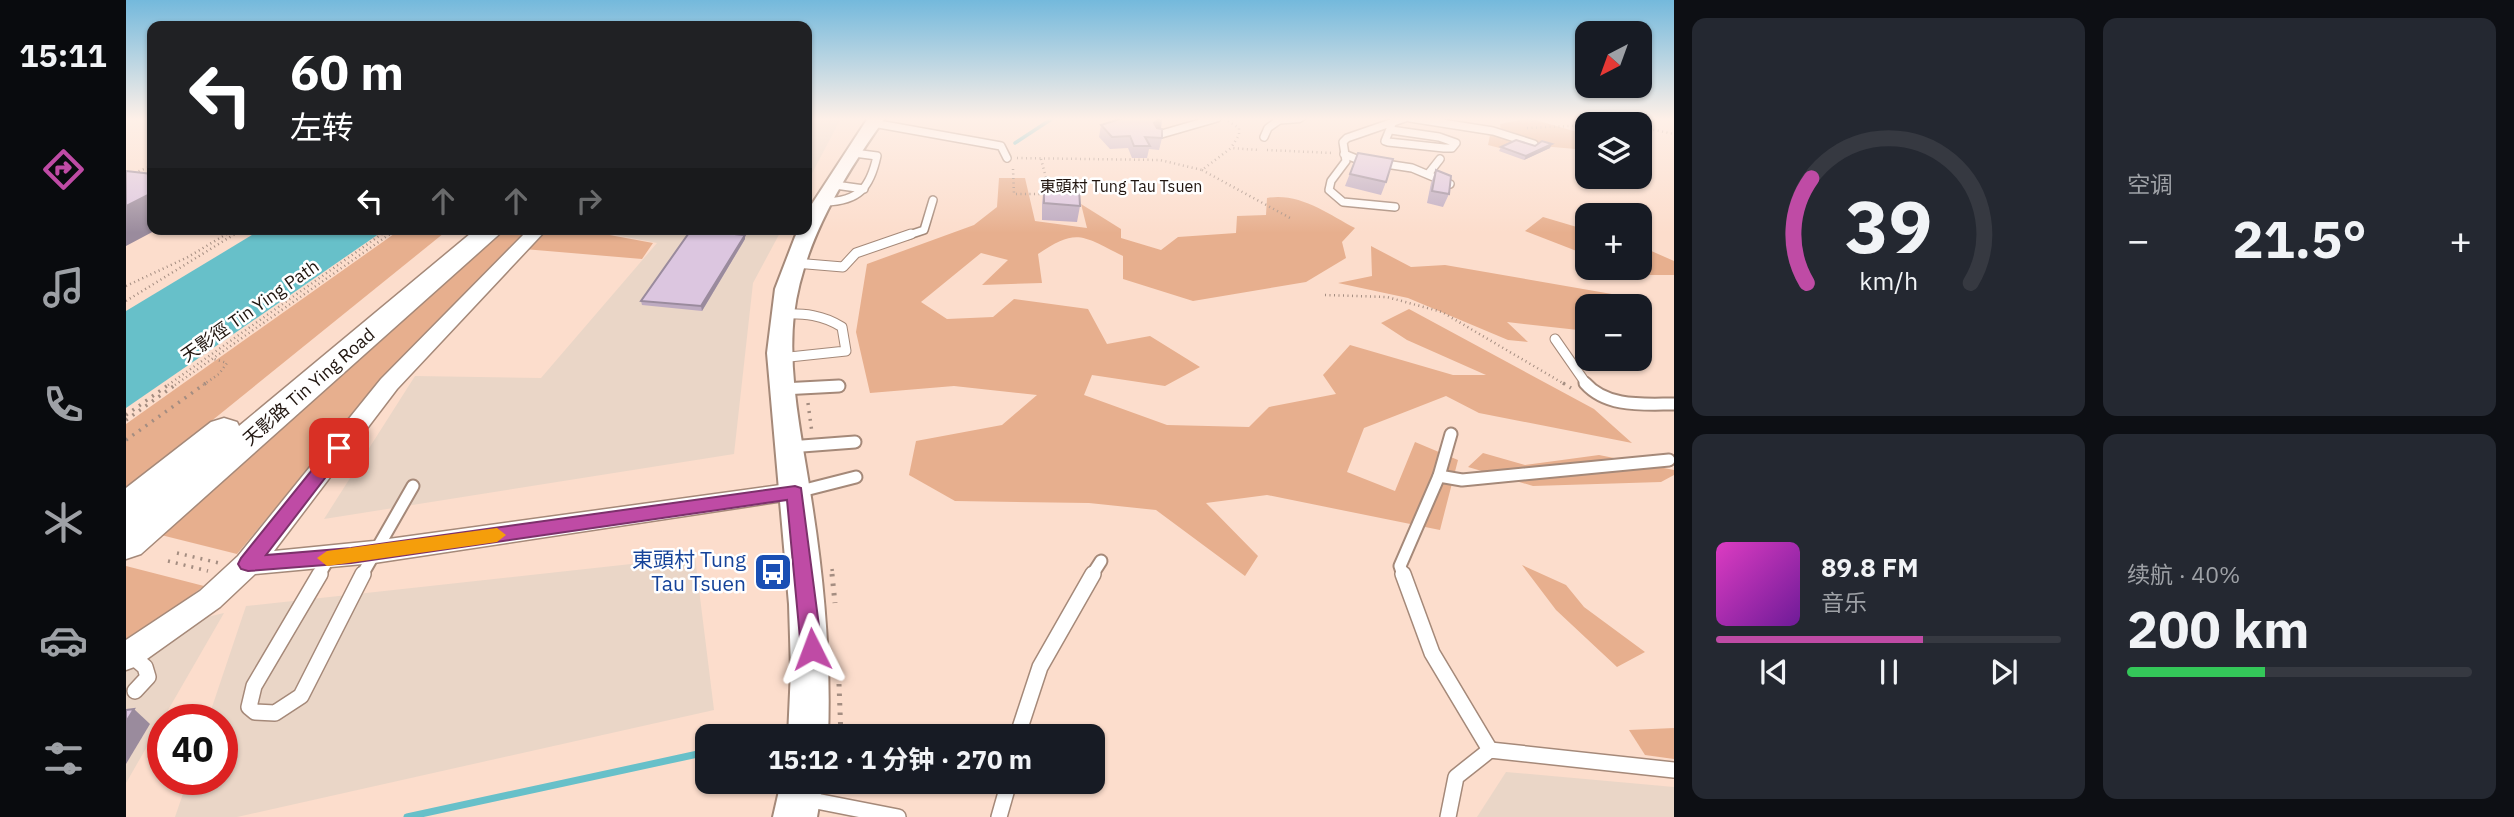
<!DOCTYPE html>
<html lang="zh">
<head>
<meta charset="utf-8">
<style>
	body { margin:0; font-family:"IBM Plex Sans","Noto Sans SC",sans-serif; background:#242831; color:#f1f3f6; height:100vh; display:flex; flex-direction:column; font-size:26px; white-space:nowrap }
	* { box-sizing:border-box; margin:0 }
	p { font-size:23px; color:#9ea1a6 }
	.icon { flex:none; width:38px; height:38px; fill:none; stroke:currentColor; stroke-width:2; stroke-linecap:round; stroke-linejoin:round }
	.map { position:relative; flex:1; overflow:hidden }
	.panel { display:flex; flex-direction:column; gap:18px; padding:18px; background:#0d0f14; width:840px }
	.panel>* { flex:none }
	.top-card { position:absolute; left:21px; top:21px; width:665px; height:214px; border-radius:14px; box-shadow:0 2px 5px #0004; background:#202124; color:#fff; overflow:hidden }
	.needle { width:46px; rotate:221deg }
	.tools { position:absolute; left:1449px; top:21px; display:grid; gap:14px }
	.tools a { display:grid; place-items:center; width:77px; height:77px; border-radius:14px; background:#171b24; box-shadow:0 2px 5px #0004; font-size:35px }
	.speed { position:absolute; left:21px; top:704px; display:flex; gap:14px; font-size:35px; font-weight:700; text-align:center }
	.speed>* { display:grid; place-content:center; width:91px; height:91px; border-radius:50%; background:#171b24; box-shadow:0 2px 5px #0004; line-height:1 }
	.speed .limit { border:10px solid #d22; background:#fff; color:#111 }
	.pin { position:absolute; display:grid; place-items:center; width:60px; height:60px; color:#fff; margin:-30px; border-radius:14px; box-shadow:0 4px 10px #0006 }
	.me { position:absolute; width:77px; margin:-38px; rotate:357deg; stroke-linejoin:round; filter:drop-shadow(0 0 5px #0008) }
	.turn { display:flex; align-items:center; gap:24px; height:147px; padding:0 28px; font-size:32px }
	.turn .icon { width:91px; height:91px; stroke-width:2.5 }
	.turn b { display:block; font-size:49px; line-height:60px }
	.lanes { display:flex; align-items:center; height:66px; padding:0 28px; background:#0003; justify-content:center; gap:35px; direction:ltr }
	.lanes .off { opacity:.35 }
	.big { font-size:52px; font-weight:700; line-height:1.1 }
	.panel .tile { flex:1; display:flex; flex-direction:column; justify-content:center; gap:10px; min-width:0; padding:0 24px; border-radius:14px; background:#242831 }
	.panel .dial { align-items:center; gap:0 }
	.dial svg { height:182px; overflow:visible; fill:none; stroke:#363941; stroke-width:7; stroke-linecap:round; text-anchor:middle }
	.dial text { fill:#f1f3f6; stroke:none }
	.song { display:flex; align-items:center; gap:21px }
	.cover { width:84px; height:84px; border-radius:10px; background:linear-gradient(135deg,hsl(310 70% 55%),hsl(280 70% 35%)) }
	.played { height:7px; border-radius:4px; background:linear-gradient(90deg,#bf4ba5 60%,#363941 60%) }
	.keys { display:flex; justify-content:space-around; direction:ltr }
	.heat { display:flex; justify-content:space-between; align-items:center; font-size:38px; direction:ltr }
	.charge { height:10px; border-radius:5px; background:linear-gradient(90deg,#34c759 40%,#363941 0) }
	.panel .tiles { flex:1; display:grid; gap:18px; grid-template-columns:repeat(2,1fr) }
	.trip { position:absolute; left:569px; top:724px; width:410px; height:70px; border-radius:14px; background:#171b24; box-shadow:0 2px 5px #0004; font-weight:700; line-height:70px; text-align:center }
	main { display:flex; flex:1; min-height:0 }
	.dock { display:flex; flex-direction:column; width:126px; justify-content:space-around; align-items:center; background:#090b0e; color:#9ea1a6 }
	.dock .icon { width:49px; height:49px }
	.dock .current { color:#bf4ba5 }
	.dock b { font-size:32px; color:#f1f3f6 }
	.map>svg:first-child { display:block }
	.industrial { fill:#ead6c7 }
	.green { fill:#e7af8e }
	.water { fill:#67c0c9 }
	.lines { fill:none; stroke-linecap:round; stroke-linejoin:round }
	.stream-far1 { stroke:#67c0c9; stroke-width:3.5 }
	.stream { stroke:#67c0c9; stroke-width:7 }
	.service-far3-casing { stroke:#a58979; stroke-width:10 }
	.service-far2-casing { stroke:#a58979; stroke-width:11 }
	.service-far1-casing { stroke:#a58979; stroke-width:15 }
	.service-casing { stroke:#a58979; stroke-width:18 }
	.minor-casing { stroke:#a58979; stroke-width:3 }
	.tertiary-casing { stroke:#a58979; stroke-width:4 }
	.primary-casing { stroke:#a58979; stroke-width:3 }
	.path-far2 { stroke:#a48d81; stroke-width:2.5; stroke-dasharray:1 3.5; stroke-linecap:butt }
	.path-far1 { stroke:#a48d81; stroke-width:3.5; stroke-dasharray:2 6; stroke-linecap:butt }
	.path { stroke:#a48d81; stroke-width:5; stroke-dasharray:2.5 7; stroke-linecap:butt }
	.service-far3 { stroke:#fff; stroke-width:7 }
	.service-far2 { stroke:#fff; stroke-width:9 }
	.service-far1 { stroke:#fff; stroke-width:11 }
	.service { stroke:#fff; stroke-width:15 }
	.minor { fill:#fff; fill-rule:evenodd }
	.tertiary { fill:#fff; fill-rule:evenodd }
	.primary { fill:#fff; fill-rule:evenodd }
	.wall { fill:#bdaac1 }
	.shaded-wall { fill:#9a8b9d }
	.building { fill:#dcc6e0; stroke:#9a8b9d; stroke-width:2 }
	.route { fill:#bf4ba5; stroke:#7c316b; stroke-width:2 }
	.slow { fill:#f59e0b }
	.labels { text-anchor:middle; stroke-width:5; stroke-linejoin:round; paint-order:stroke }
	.far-neighbourhood-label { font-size:16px; fill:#211610; stroke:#fff }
	.street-label { font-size:18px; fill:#211610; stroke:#fff }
	.near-transit-label { font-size:21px; fill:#164399; stroke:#fff; text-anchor:end }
</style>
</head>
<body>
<main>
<nav class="dock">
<b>15:11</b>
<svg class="icon current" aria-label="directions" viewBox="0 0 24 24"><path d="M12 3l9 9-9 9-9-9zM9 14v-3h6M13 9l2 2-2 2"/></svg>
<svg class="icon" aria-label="music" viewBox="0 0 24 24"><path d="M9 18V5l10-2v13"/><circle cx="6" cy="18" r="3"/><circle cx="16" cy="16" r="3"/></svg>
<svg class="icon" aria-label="phone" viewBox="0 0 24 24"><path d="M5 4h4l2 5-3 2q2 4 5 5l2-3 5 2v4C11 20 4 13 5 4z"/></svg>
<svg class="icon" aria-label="climate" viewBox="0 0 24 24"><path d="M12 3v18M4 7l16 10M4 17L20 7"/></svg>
<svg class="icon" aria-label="car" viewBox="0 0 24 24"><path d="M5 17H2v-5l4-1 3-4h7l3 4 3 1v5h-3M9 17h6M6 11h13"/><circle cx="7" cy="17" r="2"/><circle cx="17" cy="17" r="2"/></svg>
<svg class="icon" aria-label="filters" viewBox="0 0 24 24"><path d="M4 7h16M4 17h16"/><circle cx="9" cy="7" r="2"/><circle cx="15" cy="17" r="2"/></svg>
</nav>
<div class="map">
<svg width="1548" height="817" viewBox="0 0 1548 817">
	<rect width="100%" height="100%" fill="#fcddcc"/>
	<g class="industrial">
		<path d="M 681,118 L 715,118 L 681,183 Z"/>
		<path d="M 459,229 L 656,229 L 627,283 L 608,454 L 198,519 L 289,376 L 415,378 L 531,243 Z"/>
		<path d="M 569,557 L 588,710 L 111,817 L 49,817 L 62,779 L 96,779 L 96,719 L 82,719 L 120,606 Z"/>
		<path d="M 98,613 L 0,783 L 0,668 L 68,620 Z"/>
		<path d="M 1380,772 L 1548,787 L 1548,817 L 1351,817 Z"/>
	</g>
	<g class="green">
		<path d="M 1403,118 L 1461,135 L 1461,150 L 1404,145 L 1393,153 L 1362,145 L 1364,135 L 1375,133 L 1374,124 Z"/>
		<path d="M 873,178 L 899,178 L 909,221 L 961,228 L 955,204 L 995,229 L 995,238 L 1035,250 L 1052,237 L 1110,233 L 1111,216 L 1140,215 L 1141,198 C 1173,192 1202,214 1229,228 L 1216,242 L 1220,258 L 1180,282 L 1067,301 L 997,279 L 997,256 C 957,236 951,227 912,254 L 916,283 L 856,285 L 882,260 L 855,253 L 795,302 L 821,319 L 867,317 L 888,299 L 962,309 L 981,344 L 1024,336 L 1074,367 L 1039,386 L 966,375 L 958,395 L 1041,425 L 1123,427 L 1143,407 L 1210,394 L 1197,375 L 1224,345 L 1327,375 L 1360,375 L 1281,340 L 1255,323 L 1283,309 L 1468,409 L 1506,443 L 1353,413 L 1320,396 L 1238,428 L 1221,472 L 1269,491 L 1289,442 L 1332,460 L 1314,530 L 1141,495 L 1080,503 L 1132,556 L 1119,576 L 1030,510 L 963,503 L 829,501 L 783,475 L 790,441 L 876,425 L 911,395 L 828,386 L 744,393 L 730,332 L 741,264 L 848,225 L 871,207 Z"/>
		<path d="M 1417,217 L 1461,230 L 1461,255 L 1399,231 Z"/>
		<path d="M 275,229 L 323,229 L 0,490 L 0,424 Z"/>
		<path d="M 377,229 L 451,229 L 527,243 L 516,259 L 386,248 L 261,374 L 111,554 L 31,534 Z"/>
		<path d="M 1245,246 L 1285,267 L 1319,265 L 1503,297 L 1512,306 L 1461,306 L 1461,331 L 1381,322 L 1402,342 L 1382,340 L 1282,298 L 1212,283 L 1246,276 Z"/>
		<path d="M 1514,246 L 1548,261 L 1548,275 L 1523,275 L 1501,268 L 1514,268 Z"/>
		<path d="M 1357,453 L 1399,465 L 1473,455 L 1548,470 L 1548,475 L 1535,482 L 1407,486 L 1342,467 Z"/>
		<path d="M 1396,565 L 1440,585 L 1458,607 L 1519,652 L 1491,667 L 1430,610 Z"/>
		<path d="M 0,566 L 78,586 L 0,644 Z"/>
		<path d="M 1548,728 L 1548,759 L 1519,755 L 1503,730 Z"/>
	</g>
	<path class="water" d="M 136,229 L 260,229 L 0,408 L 0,311 Z"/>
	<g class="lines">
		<path class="stream-far1" d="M 889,143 L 927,118"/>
		<path class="stream" d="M 281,817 L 581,752"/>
		<defs>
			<g id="service-far3">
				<path d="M 1284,118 L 1367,131 L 1408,144"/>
				<path d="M 747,123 L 875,146 L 881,158"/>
				<path d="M 1265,130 L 1313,137 L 1330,143 L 1326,148 L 1318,148 L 1262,142 L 1259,141 L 1266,124"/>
				<path d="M 1032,135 L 1091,118"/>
				<path d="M 1138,137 L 1142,128 L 1152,121"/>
				<path d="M 1218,154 L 1233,160 L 1286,168 L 1324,184"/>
				<path d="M 1303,173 L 1314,159"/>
				<path d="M 709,185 L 738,189"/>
				<path d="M 699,202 C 733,201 744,188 751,156 L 728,153"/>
				<path d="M 1269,207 L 1217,202 L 1203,190 L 1205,181 L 1220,161 L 1217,142 L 1221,138 L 1279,118"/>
				<path d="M 780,236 L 798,230 L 807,200"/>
			</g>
			<g id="service-far2">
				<path d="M 669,263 L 717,267 L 730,253 L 785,234"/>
				<path d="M 1429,339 L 1461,385"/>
				<path d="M 654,358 L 720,351 L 716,327 C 697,315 678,313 656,314"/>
			</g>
			<g id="service-far1">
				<path d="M 1459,383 C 1481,408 1518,404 1548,404"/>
				<path d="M 656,389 L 713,386"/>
				<path d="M 663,447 L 729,442"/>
				<path d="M 1313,476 L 1336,480 L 1543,460"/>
				<path d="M 671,492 L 730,477"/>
				<path d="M 193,575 L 203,558"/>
				<path d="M 236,575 L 287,486"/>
				<path d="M 966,575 L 975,561"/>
				<path d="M 1277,575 L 1274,566 L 1313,476 L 1325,434"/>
			</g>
			<g id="service">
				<path d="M 194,574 L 128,686 L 123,707 L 129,712 L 149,713 L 175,696 L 237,574"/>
				<path d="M 1277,574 L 1306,653 L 1364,750"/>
				<path d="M 6,656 L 19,667 L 22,677 L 9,691"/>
				<path d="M 891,737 L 914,667 L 967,574"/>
				<path d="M 680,799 L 772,817"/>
				<path d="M 873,817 L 883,782"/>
				<path d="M 1322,817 L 1330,777 L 1364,750 L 1548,770"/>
			</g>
			<g id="minor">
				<path d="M 1147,118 L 1180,118 L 1174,122 L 1147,124 Z"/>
				<path d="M 403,229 L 421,229 L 271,389 L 148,551 L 248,541 L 669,483 L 678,486 L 682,492 L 678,498 L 248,563 L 129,574 L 94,607 L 11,666 L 0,670 L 0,640 L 74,591 L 112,556 L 255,379 Z"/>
			</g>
			<g id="tertiary">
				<path d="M 742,118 L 759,118 C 718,176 677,242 668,314 C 661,377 677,442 686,504 C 698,581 705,658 702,737 L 662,737 L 665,670 L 663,604 L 641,353 L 649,289 L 669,237 L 673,229 L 681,229 L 682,210 Z"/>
				<path d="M 655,782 L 697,782 L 691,817 L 647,817 Z"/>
			</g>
			<path id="primary" d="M 350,229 L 379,229 L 15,554 L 0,559 L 0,488 L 85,422 L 98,418 L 111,422 L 113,426 Z"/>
		</defs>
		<use href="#service-far3" class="service-far3-casing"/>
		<use href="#service-far2" class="service-far2-casing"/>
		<use href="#service-far1" class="service-far1-casing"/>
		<use href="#service" class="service-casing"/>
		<use href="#minor" class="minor-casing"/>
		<use href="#tertiary" class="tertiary-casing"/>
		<use href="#primary" class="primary-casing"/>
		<g class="path-far2">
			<path d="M 1102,121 L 1113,128 L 1113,135 L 1105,148"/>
			<path d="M 1514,127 L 1548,134"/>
			<path d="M 1401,128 L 1461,125"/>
			<path d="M 1141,150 L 1207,153"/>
			<path d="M 891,158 L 1034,160 L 1076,170 L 1105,148 L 1133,150"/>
			<path d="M 915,159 L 923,189"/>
			<path d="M 887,169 L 888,194 L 919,194"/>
			<path d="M 1076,170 L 1166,219"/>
			<path d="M 0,176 L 26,166"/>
			<path d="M 0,286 L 62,257 L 109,229"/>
			<path d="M 1199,295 L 1261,297 L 1316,312 L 1440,385"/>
			<path d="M 0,301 L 117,229"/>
			<path d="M 42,385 L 263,229"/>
			<path d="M 49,385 L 271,229"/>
			<path d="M 77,385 L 93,374 L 101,363 L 88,359"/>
		</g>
		<g class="path-far1">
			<path d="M 1437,383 L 1445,388"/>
			<path d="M 682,403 L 686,433"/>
			<path d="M 0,415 L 45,383"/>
			<path d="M 0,420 L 52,383"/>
			<path d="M 0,440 L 80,383"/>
			<path d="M 51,553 L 93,563"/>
			<path d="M 42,561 L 82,571"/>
			<path d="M 706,569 L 707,575"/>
		</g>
		<g class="path">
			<path d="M 706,574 L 709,603"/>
			<path d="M 713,684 L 715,737"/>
		</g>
		<use href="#service-far3" class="service-far3"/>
		<use href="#service-far2" class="service-far2"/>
		<use href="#service-far1" class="service-far1"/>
		<use href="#service" class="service"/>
		<use href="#minor" class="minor"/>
		<use href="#tertiary" class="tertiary"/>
		<use href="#primary" class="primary"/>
	</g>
	<g class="wall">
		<path d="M 997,118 L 1036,118 L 1035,128 L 1033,129 L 1036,138 L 1033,150 L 1023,149 L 1021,158 L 1006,158 L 1002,148 L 984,149 L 973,137 L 975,125 Z"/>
		<path d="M 1409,146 L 1424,148 L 1398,160 L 1373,151 L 1375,147 Z"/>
		<path d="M 1232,153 L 1260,182 L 1255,195 L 1219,186 Z"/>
		<path d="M 1310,170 L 1323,194 L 1317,207 L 1301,203 L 1305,183 Z"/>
		<path d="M 918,186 L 954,206 L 951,222 L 916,220 L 916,203 Z"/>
		<path d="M 619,235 L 619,239 L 576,311 L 516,305 L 515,301 Z"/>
	</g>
	<g class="shaded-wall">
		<path d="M 1034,118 L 1036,118 L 1035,128 L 1026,134 L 1028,123 Z"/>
		<path d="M 1426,144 L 1424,148 L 1398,160 L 1400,156 Z"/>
		<path d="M 26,193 L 26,229 L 32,229 L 0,246 L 0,206 Z"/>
		<path d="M 619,235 L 619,239 L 576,311 L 575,306 Z"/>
		<path d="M 8,709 L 24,724 L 0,764 L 0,722 Z"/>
	</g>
	<g class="building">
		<path d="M 997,118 L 1034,118 L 1028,123 L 1031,128 L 1036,129 L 1036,138 L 1019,137 L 1024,146 L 1008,146 L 1004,136 L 986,137 L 975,125 Z"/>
		<path d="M 1390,140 L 1409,146 L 1416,141 L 1426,144 L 1400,156 L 1375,147 Z"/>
		<path d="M 1232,153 L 1267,159 L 1260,182 L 1224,174 Z"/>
		<path d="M 1310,170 L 1325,176 L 1323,194 L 1306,191 Z"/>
		<path d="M 0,171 L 26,174 L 26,193 L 0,206 Z"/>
		<path d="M 918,186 L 953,188 L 954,206 L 918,203 Z"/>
		<path d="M 565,230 L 619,235 L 575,306 L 515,301 Z"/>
		<path d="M 8,709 L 0,722 L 0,710 Z"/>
	</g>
	<linearGradient id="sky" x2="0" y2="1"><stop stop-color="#74b9dc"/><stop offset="0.51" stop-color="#fef0e8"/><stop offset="1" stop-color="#fef0e8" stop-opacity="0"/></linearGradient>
	<rect width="1548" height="233" fill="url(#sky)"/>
	<path class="route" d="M 213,443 L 222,448 L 219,452 L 140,555 L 225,548 L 669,486 L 675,488 L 696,649 L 693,656 L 686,659 L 678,656 L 675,649 L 661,500 L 225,563 L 122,571 L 115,569 L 112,564 L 115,558 L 207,444 Z"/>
	<path class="slow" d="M 371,528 L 380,535 L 371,542 L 201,566 L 191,558 L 201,551 Z"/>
	<defs>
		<symbol id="bus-square" viewBox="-11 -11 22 22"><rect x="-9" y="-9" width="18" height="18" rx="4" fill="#1a4fb4" stroke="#fff"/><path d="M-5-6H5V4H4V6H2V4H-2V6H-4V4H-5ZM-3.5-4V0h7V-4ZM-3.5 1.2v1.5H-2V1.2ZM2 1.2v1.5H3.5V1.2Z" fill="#fff"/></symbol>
	</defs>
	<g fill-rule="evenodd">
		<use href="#bus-square" x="625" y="550" width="44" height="44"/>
	</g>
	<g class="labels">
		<g class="far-neighbourhood-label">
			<text x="995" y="192">東頭村 Tung Tau Tsuen</text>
		</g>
		<g class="street-label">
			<text transform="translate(124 311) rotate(-35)" y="6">天影徑 Tin Ying Path</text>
			<text transform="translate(183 387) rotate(-41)" y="6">天影路 Tin Ying Road</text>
		</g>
		<g class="near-transit-label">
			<text x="620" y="567">東頭村 Tung<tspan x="620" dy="24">Tau Tsuen</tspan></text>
		</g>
	</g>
</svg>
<div class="tools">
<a><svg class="needle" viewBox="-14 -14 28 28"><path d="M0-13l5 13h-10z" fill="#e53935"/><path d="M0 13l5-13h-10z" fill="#9ea1a6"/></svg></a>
<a><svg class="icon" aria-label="layers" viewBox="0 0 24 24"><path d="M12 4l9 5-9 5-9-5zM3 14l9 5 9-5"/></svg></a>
<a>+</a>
<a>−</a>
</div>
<div class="speed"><div class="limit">40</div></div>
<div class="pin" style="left:213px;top:448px;background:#d93025"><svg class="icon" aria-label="arrive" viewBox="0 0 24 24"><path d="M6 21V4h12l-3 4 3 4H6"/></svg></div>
<svg class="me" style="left:686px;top:649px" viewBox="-20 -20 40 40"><path d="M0-17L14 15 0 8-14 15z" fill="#bf4ba5" stroke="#fff" stroke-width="4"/></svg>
<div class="trip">15:12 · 1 分钟 · 270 m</div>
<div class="top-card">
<div class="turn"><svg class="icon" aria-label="left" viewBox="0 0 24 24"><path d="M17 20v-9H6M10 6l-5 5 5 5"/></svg><div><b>60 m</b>左转</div></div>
<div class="lanes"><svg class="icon" aria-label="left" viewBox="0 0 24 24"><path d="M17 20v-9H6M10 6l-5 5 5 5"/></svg><svg class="icon off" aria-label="ahead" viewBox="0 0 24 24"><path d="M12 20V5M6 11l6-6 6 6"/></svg><svg class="icon off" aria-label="ahead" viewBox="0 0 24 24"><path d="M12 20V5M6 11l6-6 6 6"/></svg><svg class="icon off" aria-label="right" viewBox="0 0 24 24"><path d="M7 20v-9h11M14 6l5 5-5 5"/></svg></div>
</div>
</div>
<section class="panel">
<div class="tiles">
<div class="tile dial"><svg viewBox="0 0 100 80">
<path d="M14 69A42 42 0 1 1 86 69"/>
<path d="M14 69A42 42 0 0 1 16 23" stroke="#bf4ba5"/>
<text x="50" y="56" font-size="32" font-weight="700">39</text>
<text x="50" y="72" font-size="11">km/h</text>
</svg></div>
<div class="tile"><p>空调</p>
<div class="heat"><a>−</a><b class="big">21.5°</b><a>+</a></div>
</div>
<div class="tile">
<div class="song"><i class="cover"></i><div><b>89.8 FM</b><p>音乐</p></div></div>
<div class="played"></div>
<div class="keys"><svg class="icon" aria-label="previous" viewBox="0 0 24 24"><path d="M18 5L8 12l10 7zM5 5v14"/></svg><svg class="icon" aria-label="pause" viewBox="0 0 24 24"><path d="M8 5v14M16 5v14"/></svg><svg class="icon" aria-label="next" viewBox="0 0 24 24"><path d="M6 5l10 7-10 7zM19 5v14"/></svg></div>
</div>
<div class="tile"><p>续航 · 40%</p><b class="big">200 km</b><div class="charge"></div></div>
</div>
</section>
</main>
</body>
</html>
